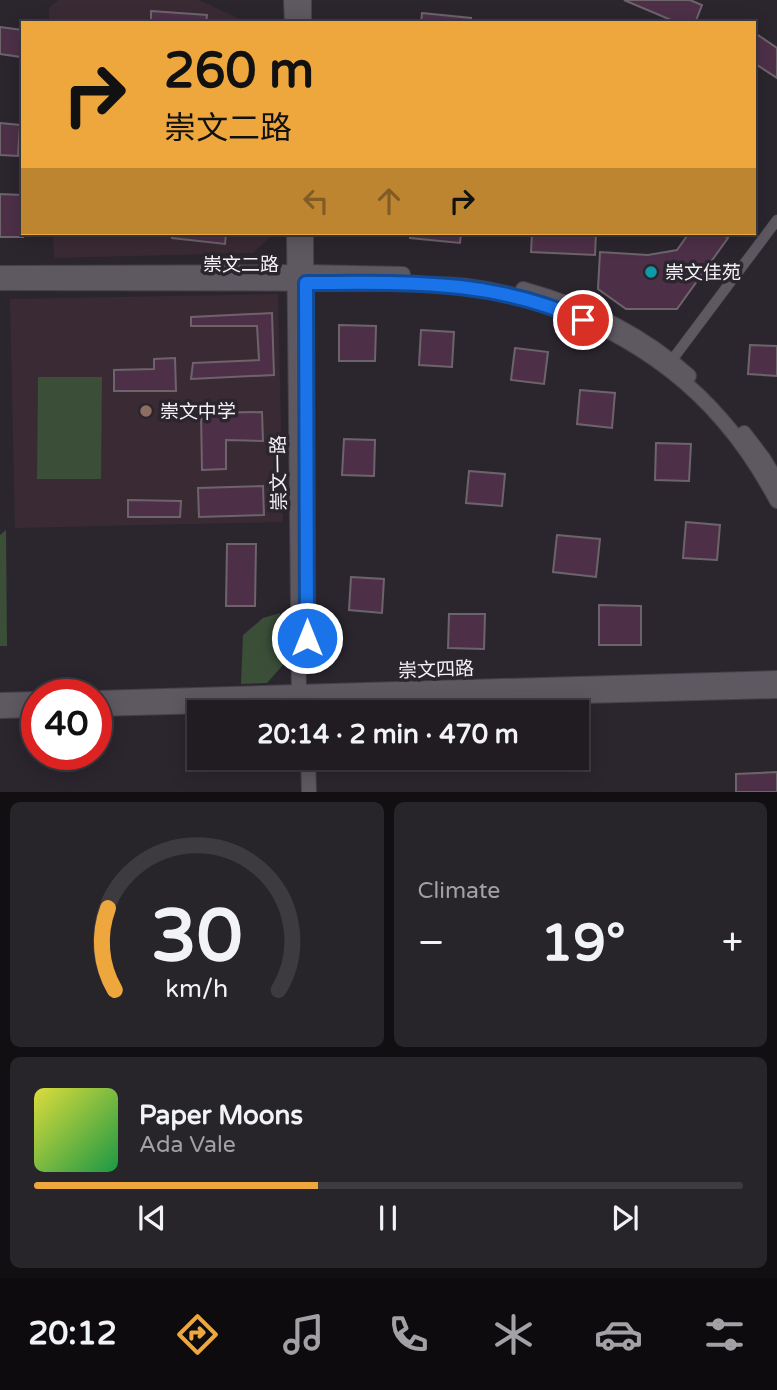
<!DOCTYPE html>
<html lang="en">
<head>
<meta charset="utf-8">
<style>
	body { margin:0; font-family:"Varela Round","Noto Sans SC",sans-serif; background:#28252a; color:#f1f3f6; height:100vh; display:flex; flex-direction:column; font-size:26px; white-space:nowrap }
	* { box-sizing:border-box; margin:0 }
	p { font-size:23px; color:#a2a1a5 }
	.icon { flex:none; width:38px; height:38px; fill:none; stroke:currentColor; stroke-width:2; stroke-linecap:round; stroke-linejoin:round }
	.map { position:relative; height:792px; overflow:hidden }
	.drawer { display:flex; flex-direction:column; gap:10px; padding:10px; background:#120f13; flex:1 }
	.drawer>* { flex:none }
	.banner { position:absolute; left:21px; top:21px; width:735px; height:214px; border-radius:0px; box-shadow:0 4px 18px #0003,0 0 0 2px #3d3a40; background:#eea73d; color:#111; overflow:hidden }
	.speed { position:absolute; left:21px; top:679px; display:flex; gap:14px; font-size:35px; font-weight:700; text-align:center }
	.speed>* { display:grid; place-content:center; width:91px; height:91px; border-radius:50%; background:#201c22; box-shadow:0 4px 18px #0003,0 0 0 2px #3d3a40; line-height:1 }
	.speed .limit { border:10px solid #d22; background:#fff; color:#111 }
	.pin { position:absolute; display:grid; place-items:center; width:60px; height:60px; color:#fff; margin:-30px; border:4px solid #fff; border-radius:50%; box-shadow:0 2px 7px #0007 }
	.me { position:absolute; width:77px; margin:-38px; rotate:0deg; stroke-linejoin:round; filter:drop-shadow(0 0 5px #0008) }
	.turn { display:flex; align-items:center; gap:24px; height:147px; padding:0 28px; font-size:32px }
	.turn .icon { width:91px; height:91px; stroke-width:2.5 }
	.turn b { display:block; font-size:49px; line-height:60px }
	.lanes { display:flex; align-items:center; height:66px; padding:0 28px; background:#0003; justify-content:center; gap:35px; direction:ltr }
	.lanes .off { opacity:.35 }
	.big { font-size:52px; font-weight:700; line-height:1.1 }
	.drawer .widget { flex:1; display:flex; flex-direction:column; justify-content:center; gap:10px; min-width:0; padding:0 24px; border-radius:10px; background:#28252a }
	.drawer .dial { align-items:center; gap:0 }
	.dial svg { height:182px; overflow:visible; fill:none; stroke:#3d3a40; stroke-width:7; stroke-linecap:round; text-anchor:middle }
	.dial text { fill:#f1f3f6; stroke:none }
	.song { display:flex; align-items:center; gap:21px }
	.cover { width:84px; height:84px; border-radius:10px; background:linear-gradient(135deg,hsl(60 70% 55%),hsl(140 70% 35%)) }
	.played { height:7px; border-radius:4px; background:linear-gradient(90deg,#eea73d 40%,#3d3a40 40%) }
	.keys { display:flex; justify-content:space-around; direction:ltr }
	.heat { display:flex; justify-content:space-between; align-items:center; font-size:38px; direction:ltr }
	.drawer .tiles { flex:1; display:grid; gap:10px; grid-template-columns:1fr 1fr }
	.widget:last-child { grid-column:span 2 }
	.trip { position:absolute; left:187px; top:700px; width:402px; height:70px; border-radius:0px; background:#201c22; box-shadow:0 4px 18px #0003,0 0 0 2px #3d3a40; font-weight:700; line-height:70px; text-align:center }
	.dock { display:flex; height:112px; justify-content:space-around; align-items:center; background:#0d0b0e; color:#a2a1a5 }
	.dock .icon { width:49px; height:49px }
	.dock .current { color:#eea73d }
	.dock b { font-size:32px; color:#f1f3f6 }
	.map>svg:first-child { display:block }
	.education { fill:#3a2a34 }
	.green { fill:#3a4e38 }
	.building { fill:#4d3048; stroke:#6d646b; stroke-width:2 }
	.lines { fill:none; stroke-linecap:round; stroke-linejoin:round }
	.street-casing { stroke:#454148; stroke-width:11 }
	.secondary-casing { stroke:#454148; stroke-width:16 }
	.street { stroke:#5e5861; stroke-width:10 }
	.secondary { stroke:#5e5861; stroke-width:14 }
	.route-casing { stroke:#114b97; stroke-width:18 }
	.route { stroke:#1a73e8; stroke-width:12 }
	.culture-dot { fill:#0f9aa8; stroke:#2b262e; stroke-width:2.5 }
	.education-dot { fill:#8d6e63; stroke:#2b262e; stroke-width:2.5 }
	.labels { text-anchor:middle; stroke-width:7; stroke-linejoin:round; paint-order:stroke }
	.street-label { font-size:19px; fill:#f5f1f7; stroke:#2b262e }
	.poi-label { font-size:19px; fill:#f5f1f7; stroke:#2b262e; text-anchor:start }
</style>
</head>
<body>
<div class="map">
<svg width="777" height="792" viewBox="0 0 777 792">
	<rect width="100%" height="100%" fill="#2b262e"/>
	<g class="education">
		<path d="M 59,0 L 199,0 L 248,23 L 49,23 L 49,8 Z"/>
		<path d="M 53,233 L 275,233 L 253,253 L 54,258 Z"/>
		<path d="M 278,294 L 283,522 L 15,528 L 10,299 Z"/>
	</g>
	<g class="green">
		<path d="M 38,377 L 102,377 L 101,479 L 37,479 Z"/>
		<path d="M 6,530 L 7,646 L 0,646 L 0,535 Z"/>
		<path d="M 280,613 L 282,666 L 267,683 L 241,684 L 243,635 L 263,618 Z"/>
	</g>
	<g class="building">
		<path d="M 624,0 L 690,0 L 702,5 L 695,23 L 678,23 Z"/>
		<path d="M 151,11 L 207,15 L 206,23 L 151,23 Z"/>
		<path d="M 422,13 L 471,18 L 471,23 L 421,23 Z"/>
		<path d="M 0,27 L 23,30 L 21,57 L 0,54 Z"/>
		<path d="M 758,35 L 777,48 L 777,78 L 754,63 L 754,41 Z"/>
		<path d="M 0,123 L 20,125 L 18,156 L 0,155 Z"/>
		<path d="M 0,194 L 23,195 L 23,237 L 0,237 Z"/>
		<path d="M 172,233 L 226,233 L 225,244 L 172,238 Z"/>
		<path d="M 410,233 L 461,233 L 460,243 L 410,238 Z"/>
		<path d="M 532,233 L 596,233 L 595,255 L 531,252 Z"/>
		<path d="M 689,233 L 721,233 L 728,238 L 677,309 L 626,309 L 598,289 L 600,252 L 648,255 L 677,250 Z"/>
		<path d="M 272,313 L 274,375 L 191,379 L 193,363 L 259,360 L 257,326 L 191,326 L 191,317 Z"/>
		<path d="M 339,325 L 376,326 L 375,361 L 339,361 Z"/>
		<path d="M 421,330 L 454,332 L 452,367 L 419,365 Z"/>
		<path d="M 750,345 L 777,346 L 777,376 L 748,374 Z"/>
		<path d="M 515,348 L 548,352 L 544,384 L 511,380 Z"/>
		<path d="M 175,358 L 176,391 L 114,391 L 114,370 L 154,369 L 154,359 Z"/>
		<path d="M 580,390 L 615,393 L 612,428 L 577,424 Z"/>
		<path d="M 262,412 L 263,441 L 226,440 L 226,469 L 202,470 L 201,413 Z"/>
		<path d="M 344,439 L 375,440 L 374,476 L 342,475 Z"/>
		<path d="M 656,443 L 691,444 L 689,481 L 655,480 Z"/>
		<path d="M 469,471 L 505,474 L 502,506 L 466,503 Z"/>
		<path d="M 263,486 L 264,515 L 199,517 L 198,488 Z"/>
		<path d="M 128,500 L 181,501 L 180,517 L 128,517 Z"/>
		<path d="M 686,522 L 720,525 L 717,560 L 683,558 Z"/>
		<path d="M 557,535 L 600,539 L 596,577 L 553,572 Z"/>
		<path d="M 227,544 L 256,544 L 255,606 L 226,606 Z"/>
		<path d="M 351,577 L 384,579 L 382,613 L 349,610 Z"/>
		<path d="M 599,605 L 641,606 L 641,645 L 599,645 Z"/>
		<path d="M 449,614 L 485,614 L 484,649 L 448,648 Z"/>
		<path d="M 777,772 L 777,792 L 736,792 L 736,774 Z"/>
	</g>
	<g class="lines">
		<defs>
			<path id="street" d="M 669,364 L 777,220"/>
			<g id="secondary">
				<path d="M 291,0 L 292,23"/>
				<path d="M 304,0 L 304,23"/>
				<path d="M 294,233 L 299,700"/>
				<path d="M 306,233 L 307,508"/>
				<path d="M 0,273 L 306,272 L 403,274"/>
				<path d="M 0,283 L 418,284 C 434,284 451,284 467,286 C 562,298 661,348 723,421 C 744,445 762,473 777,501"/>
				<path d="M 523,289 C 584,306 642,333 689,376"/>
				<path d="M 744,433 L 763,458 L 777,481"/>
				<path d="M 96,698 L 777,678"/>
				<path d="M 0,700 L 37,699"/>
				<path d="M 96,709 L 777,691"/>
				<path d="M 0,711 L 37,710"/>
				<path d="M 308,758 L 309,792"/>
			</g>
		</defs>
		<use href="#street" class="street-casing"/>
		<use href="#secondary" class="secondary-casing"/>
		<use href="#street" class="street"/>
		<use href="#secondary" class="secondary"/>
	</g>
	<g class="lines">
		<defs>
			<path id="route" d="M 307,638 L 306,283 C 404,283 491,278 583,320"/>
		</defs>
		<use href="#route" class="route-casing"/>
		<use href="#route" class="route"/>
	</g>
	<circle class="culture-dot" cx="651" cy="272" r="7"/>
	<circle class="education-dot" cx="146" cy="411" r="7"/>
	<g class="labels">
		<g class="street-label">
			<text x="241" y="271">崇文二路</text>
			<text transform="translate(278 473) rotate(-91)" y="7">崇文一路</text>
			<text transform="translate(436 669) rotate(-2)" y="7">崇文四路</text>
		</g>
		<g class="poi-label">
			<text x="665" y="279">崇文佳苑</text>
			<text x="160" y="418">崇文中学</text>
		</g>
	</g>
</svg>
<div class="speed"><div class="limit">40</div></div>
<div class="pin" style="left:583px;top:320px;background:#d93025"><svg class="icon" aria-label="arrive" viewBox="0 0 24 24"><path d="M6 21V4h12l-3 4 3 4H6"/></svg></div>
<svg class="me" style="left:307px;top:638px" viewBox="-20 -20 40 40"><circle r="17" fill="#1a73e8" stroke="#fff" stroke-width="3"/><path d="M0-11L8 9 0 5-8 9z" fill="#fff"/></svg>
<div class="trip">20:14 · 2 min · 470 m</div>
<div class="banner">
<div class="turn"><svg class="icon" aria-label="right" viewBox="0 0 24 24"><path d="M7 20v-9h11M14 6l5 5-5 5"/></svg><div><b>260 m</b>崇文二路</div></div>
<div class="lanes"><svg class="icon off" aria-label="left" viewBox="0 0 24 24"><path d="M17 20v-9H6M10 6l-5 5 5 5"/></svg><svg class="icon off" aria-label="ahead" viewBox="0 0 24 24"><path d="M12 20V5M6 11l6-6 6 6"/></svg><svg class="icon" aria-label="right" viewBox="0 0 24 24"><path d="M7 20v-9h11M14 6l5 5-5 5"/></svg></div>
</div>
</div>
<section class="drawer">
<div class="tiles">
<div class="widget dial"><svg viewBox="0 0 100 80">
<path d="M14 69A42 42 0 1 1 86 69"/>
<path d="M14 69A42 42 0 0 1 11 33" stroke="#eea73d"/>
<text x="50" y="56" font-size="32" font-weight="700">30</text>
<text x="50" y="72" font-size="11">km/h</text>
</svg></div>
<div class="widget"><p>Climate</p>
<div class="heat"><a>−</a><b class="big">19°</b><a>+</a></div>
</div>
<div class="widget">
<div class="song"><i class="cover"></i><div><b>Paper Moons</b><p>Ada Vale</p></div></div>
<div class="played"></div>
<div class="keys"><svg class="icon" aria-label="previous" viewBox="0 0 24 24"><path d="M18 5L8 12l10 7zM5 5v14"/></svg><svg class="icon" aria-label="pause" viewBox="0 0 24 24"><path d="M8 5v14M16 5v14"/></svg><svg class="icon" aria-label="next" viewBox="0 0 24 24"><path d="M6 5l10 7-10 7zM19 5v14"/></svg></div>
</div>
</div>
</section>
<nav class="dock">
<b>20:12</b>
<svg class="icon current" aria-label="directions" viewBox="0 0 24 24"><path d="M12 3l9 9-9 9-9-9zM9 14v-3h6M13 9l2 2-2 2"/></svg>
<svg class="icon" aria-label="music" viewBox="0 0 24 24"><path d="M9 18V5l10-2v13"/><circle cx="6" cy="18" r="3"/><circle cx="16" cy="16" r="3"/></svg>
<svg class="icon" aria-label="phone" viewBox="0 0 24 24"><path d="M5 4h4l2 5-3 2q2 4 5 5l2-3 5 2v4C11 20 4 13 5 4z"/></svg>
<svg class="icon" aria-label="climate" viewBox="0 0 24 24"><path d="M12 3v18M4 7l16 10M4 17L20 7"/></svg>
<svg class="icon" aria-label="car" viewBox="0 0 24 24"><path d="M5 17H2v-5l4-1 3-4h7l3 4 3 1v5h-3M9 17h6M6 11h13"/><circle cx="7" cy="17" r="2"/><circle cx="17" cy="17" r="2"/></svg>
<svg class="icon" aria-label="filters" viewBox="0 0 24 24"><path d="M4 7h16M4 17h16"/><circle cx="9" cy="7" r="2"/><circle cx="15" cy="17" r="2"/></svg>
</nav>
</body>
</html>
